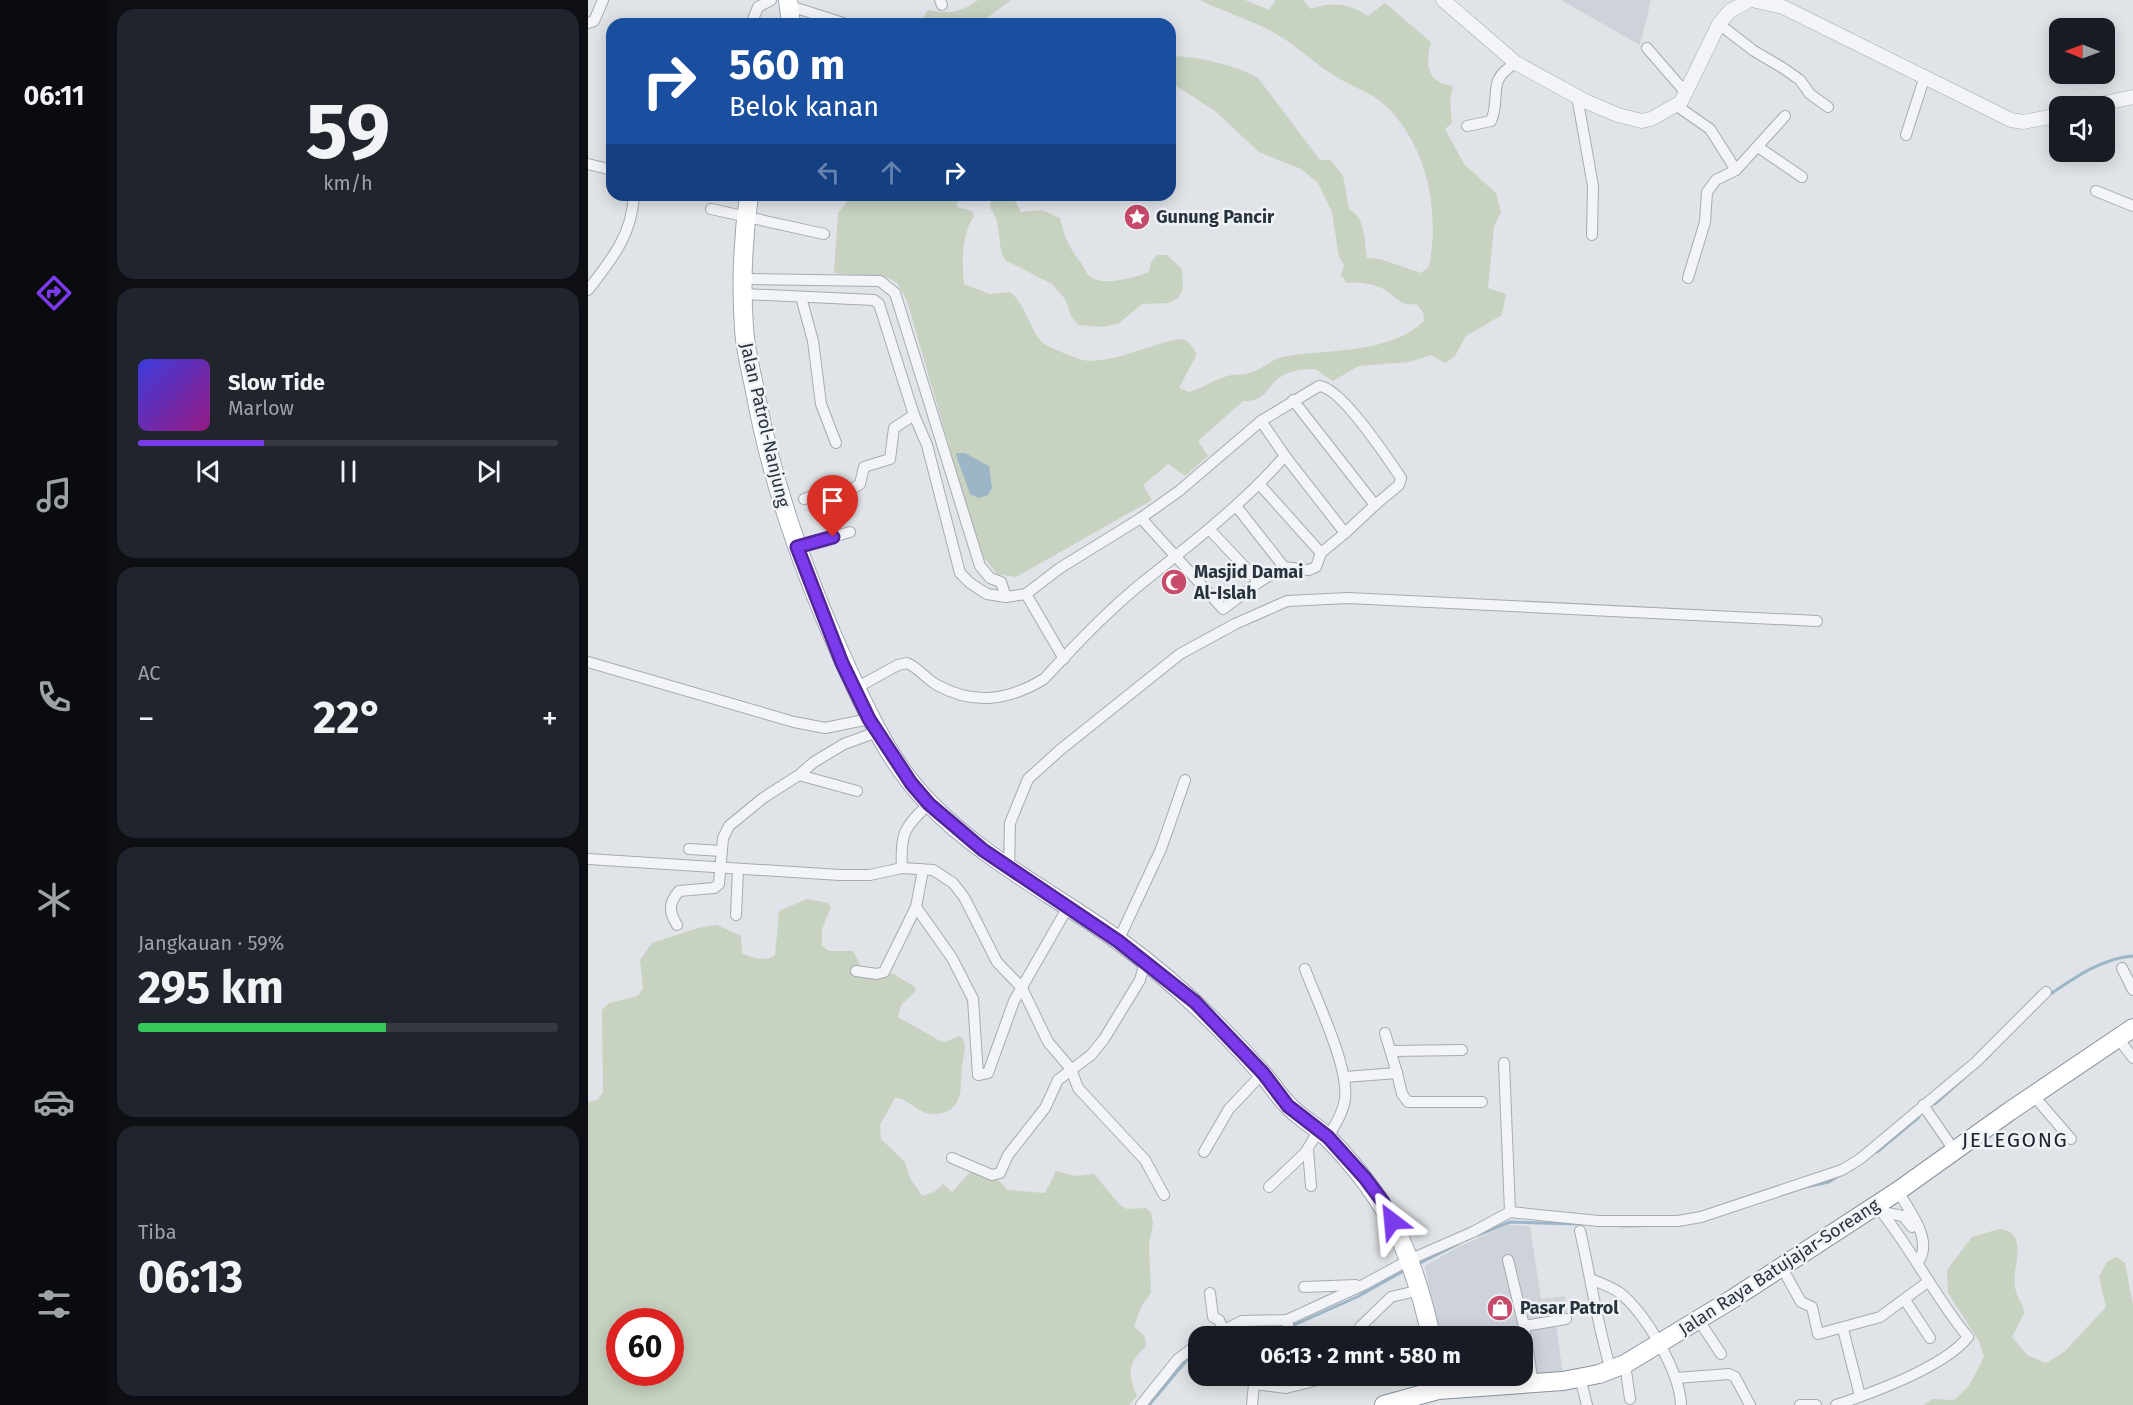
<!DOCTYPE html>
<html lang="id">
<head>
<meta charset="utf-8">
<style>
	body { margin:0; font-family:"Fira Sans",sans-serif; background:#20242c; color:#f1f3f6; height:100vh; display:flex; flex-direction:column; font-size:22px; white-space:nowrap }
	* { box-sizing:border-box; margin:0 }
	p { font-size:20px; color:#9ea1a6 }
	.icon { flex:none; width:33px; height:33px; fill:none; stroke:currentColor; stroke-width:2; stroke-linecap:round; stroke-linejoin:round }
	.map { position:relative; flex:1; overflow:hidden }
	.sheet { display:flex; flex-direction:column; gap:9px; padding:9px; background:#0d0f14; width:480px }
	.sheet>* { flex:none }
	.banner { position:absolute; left:18px; top:18px; width:570px; height:183px; border-radius:18px; box-shadow:0 3px 15px #0003; background:#1a4fa0; color:#fff; overflow:hidden }
	.needle { width:39px; rotate:271deg }
	.tools { position:absolute; left:1461px; top:18px; display:grid; gap:12px }
	.tools a { display:grid; place-items:center; width:66px; height:66px; border-radius:12px; background:#171b24; box-shadow:0 3px 15px #0003; font-size:30px }
	.speed { position:absolute; left:18px; top:1308px; display:flex; gap:12px; font-size:30px; font-weight:700; text-align:center }
	.speed>* { display:grid; place-content:center; width:78px; height:78px; border-radius:50%; background:#171b24; box-shadow:0 3px 15px #0003; line-height:1 }
	.speed .limit { border:9px solid #d22; background:#fff; color:#111 }
	.pin { position:absolute; display:grid; place-items:center; width:51px; height:51px; color:#fff; margin:-62px -26px; border-radius:50% 50% 50% 0; rotate:-45deg; box-shadow:0 0 6px #0007 }
	.pin .icon { rotate:45deg }
	.me { position:absolute; width:66px; margin:-33px; rotate:331deg; stroke-linejoin:round; filter:drop-shadow(0 0 4px #0008) }
	.turn { display:flex; align-items:center; gap:21px; height:126px; padding:0 24px; font-size:27px }
	.turn .icon { width:78px; height:78px; stroke-width:2.5 }
	.turn b { display:block; font-size:42px; line-height:51px }
	.lanes { display:flex; align-items:center; height:57px; padding:0 24px; background:#0003; justify-content:center; gap:30px; direction:ltr }
	.lanes .off { opacity:.35 }
	.big { font-size:45px; font-weight:700; line-height:1.1 }
	.sheet .card { flex:1; display:flex; flex-direction:column; justify-content:center; gap:9px; min-width:0; padding:0 21px; border-radius:18px; background:#20242c }
	.sheet .dial { align-items:center; gap:0 }
	.dial b { font-size:78px; line-height:1 }
	.song { display:flex; align-items:center; gap:18px }
	.cover { width:72px; height:72px; border-radius:9px; background:linear-gradient(135deg,hsl(240 70% 55%),hsl(310 70% 35%)) }
	.played { height:6px; border-radius:3px; background:linear-gradient(90deg,#7c3aed 30%,#363941 30%) }
	.keys { display:flex; justify-content:space-around; direction:ltr }
	.heat { display:flex; justify-content:space-between; align-items:center; font-size:33px; direction:ltr }
	.charge { height:9px; border-radius:4px; background:linear-gradient(90deg,#34c759 59%,#363941 0) }
	.trip { position:absolute; left:600px; top:1326px; width:345px; height:60px; border-radius:18px; background:#171b24; box-shadow:0 3px 15px #0003; font-weight:700; line-height:60px; text-align:center }
	main { display:flex; flex:1; min-height:0 }
	.tab-bar { display:flex; flex-direction:column; width:108px; justify-content:space-around; align-items:center; background:#090b0e; color:#9ea1a6 }
	.tab-bar .icon { width:42px; height:42px }
	.tab-bar .active { color:#7c3aed }
	.tab-bar b { font-size:27px; color:#f1f3f6 }
	.map>svg:first-child { display:block }
	.built { fill:#ced3da }
	.green { fill:#c7d2c1; fill-rule:evenodd }
	.water { fill:#9cb5c7 }
	.lines { fill:none; stroke-linecap:round; stroke-linejoin:round }
	.stream { stroke:#9cb5c7; stroke-width:3 }
	.minor-casing { stroke:#a5abb2; stroke-width:12 }
	.tertiary-casing { stroke:#a5abb2; stroke-width:15 }
	.primary-casing { stroke:#a0a9b3; stroke-width:20 }
	.trunk-casing { stroke:#88939e; stroke-width:20 }
	.minor { stroke:#f2f4f7; stroke-width:10 }
	.tertiary { stroke:#f2f4f7; stroke-width:14 }
	.primary { stroke:#fff; stroke-width:18 }
	.trunk { stroke:#fff; stroke-width:18 }
	.route-casing { stroke:#51269a; stroke-width:15 }
	.route { stroke:#7c3aed; stroke-width:10 }
	.labels { text-anchor:middle; stroke-width:5; stroke-linejoin:round; paint-order:stroke }
	.poi-label { font-size:18px; font-weight:bold; fill:#29333f; stroke:#eff3f6; text-anchor:start }
	.street-label { font-size:18px; fill:#29333f; stroke:#eff3f6 }
	.quarter-label { font-size:21px; letter-spacing:1.5px; fill:#1b2430; stroke:#eff3f6 }
</style>
</head>
<body>
<main>
<nav class="tab-bar">
<b>06:11</b>
<svg class="icon active" aria-label="directions" viewBox="0 0 24 24"><path d="M12 3l9 9-9 9-9-9zM9 14v-3h6M13 9l2 2-2 2"/></svg>
<svg class="icon" aria-label="music" viewBox="0 0 24 24"><path d="M9 18V5l10-2v13"/><circle cx="6" cy="18" r="3"/><circle cx="16" cy="16" r="3"/></svg>
<svg class="icon" aria-label="phone" viewBox="0 0 24 24"><path d="M5 4h4l2 5-3 2q2 4 5 5l2-3 5 2v4C11 20 4 13 5 4z"/></svg>
<svg class="icon" aria-label="climate" viewBox="0 0 24 24"><path d="M12 3v18M4 7l16 10M4 17L20 7"/></svg>
<svg class="icon" aria-label="car" viewBox="0 0 24 24"><path d="M5 17H2v-5l4-1 3-4h7l3 4 3 1v5h-3M9 17h6M6 11h13"/><circle cx="7" cy="17" r="2"/><circle cx="17" cy="17" r="2"/></svg>
<svg class="icon" aria-label="filters" viewBox="0 0 24 24"><path d="M4 7h16M4 17h16"/><circle cx="9" cy="7" r="2"/><circle cx="15" cy="17" r="2"/></svg>
</nav>
<section class="sheet">
<div class="card dial"><b>59</b><p>km/h</p></div>
<div class="card">
<div class="song"><i class="cover"></i><div><b>Slow Tide</b><p>Marlow</p></div></div>
<div class="played"></div>
<div class="keys"><svg class="icon" aria-label="previous" viewBox="0 0 24 24"><path d="M18 5L8 12l10 7zM5 5v14"/></svg><svg class="icon" aria-label="pause" viewBox="0 0 24 24"><path d="M8 5v14M16 5v14"/></svg><svg class="icon" aria-label="next" viewBox="0 0 24 24"><path d="M6 5l10 7-10 7zM19 5v14"/></svg></div>
</div>
<div class="card"><p>AC</p>
<div class="heat"><a>−</a><b class="big">22°</b><a>+</a></div>
</div>
<div class="card"><p>Jangkauan · 59%</p><b class="big">295 km</b><div class="charge"></div></div>
<div class="card"><p>Tiba</p><b class="big">06:13</b></div>
</section>
<div class="map">
<svg width="1545" height="1405" viewBox="0 0 1545 1405">
	<rect width="100%" height="100%" fill="#e0e4e8"/>
	<g class="built">
		<path d="M 973,0 L 1063,0 L 1052,45 Z"/>
		<path d="M 920,1225 L 942,1226 L 953,1299 L 977,1296 L 979,1316 L 967,1318 L 975,1374 L 951,1377 L 857,1379 L 857,1376 L 934,1376 L 934,1336 L 850,1336 L 837,1266 L 870,1247 Z"/>
	</g>
	<g class="green">
		<path d="M 390,0 L 423,0 L 399,18 L 396,24 L 331,24 L 340,10 C 361,14 373,13 390,0 Z"/>
		<path d="M 612,0 L 657,0 L 681,10 L 688,0 L 715,0 L 723,9 C 745,1 761,4 780,16 L 797,3 L 843,42 C 837,65 839,83 865,86 L 862,101 L 864,123 L 857,129 L 876,164 L 908,193 L 913,212 L 906,226 L 900,288 L 918,294 L 914,315 L 878,336 L 867,356 L 857,363 L 843,355 L 821,362 L 771,366 L 745,381 L 727,369 C 716,369 703,370 694,376 C 677,386 680,402 655,401 L 610,441 L 620,456 L 597,476 L 580,464 L 555,485 L 564,500 L 428,577 L 409,574 L 392,553 L 319,301 L 309,283 L 301,278 L 246,273 L 250,213 L 264,195 L 371,195 L 369,207 L 384,211 L 386,216 C 373,236 374,261 376,284 L 402,294 L 422,292 C 439,306 440,327 454,342 C 458,347 484,356 491,359 C 520,369 587,333 597,340 C 602,342 606,350 609,354 L 591,388 L 601,392 C 614,388 626,380 639,376 C 646,374 655,375 662,373 C 675,369 684,358 699,356 C 743,349 801,354 836,321 L 835,312 L 828,304 C 814,306 812,301 802,293 C 792,285 772,281 759,283 L 753,275 L 756,265 L 751,257 L 744,212 L 730,183 L 713,169 L 671,152 L 627,111 L 582,82 L 582,56 C 609,56 647,65 670,78 L 732,160 L 742,160 L 755,175 L 761,209 C 778,218 776,240 779,258 L 792,259 L 833,273 L 841,267 C 852,212 840,147 798,106 C 784,92 763,87 747,76 C 724,62 703,40 679,29 C 657,18 634,11 612,0 Z"/>
		<path d="M 403,195 L 424,195 L 433,212 L 454,210 L 472,218 C 476,236 482,250 494,264 C 496,267 498,273 501,276 C 514,287 547,278 561,272 L 563,262 L 569,255 L 579,255 L 594,269 L 595,289 L 590,298 L 581,303 L 554,304 L 530,324 L 512,327 L 491,325 L 484,318 L 477,299 L 464,284 L 417,260 L 413,251 L 409,220 L 402,207 Z"/>
		<path d="M 219,899 L 240,903 L 243,907 L 234,929 L 234,946 L 241,951 L 265,951 L 280,979 L 292,979 L 304,973 L 327,987 L 327,992 L 313,1005 L 310,1017 L 352,1041 L 357,1042 L 371,1036 L 375,1039 C 379,1049 375,1056 374,1066 C 372,1087 377,1114 345,1114 C 330,1114 321,1098 307,1098 L 292,1125 L 293,1139 L 317,1162 L 322,1178 L 334,1196 L 346,1192 L 355,1184 L 364,1192 L 383,1171 L 411,1181 L 420,1190 L 457,1193 L 468,1171 L 487,1176 L 506,1174 L 533,1206 L 539,1209 L 558,1208 L 563,1212 L 565,1223 L 561,1245 L 563,1293 L 554,1305 L 546,1326 L 557,1337 L 558,1346 C 540,1363 539,1373 549,1396 L 541,1405 L 0,1405 L 0,1102 L 9,1100 L 15,1092 L 14,1010 L 21,1003 L 50,996 L 55,988 L 52,960 L 64,943 L 110,928 L 129,925 L 153,936 L 154,953 C 164,958 178,962 187,955 L 191,911 ZM 32,1322 L 82,1322 L 82,1372 L 32,1372 Z"/>
		<path d="M 1411,1229 C 1443,1232 1423,1268 1427,1287 C 1428,1297 1436,1304 1436,1313 L 1424,1337 L 1439,1355 L 1458,1363 L 1476,1352 L 1518,1307 L 1511,1277 L 1519,1262 L 1528,1257 L 1537,1263 L 1545,1305 L 1545,1405 L 1336,1405 L 1344,1399 L 1366,1400 L 1381,1386 L 1396,1357 L 1391,1341 L 1360,1293 L 1359,1270 L 1384,1237 Z"/>
	</g>
	<path class="water" d="M 369,453 L 377,453 L 401,466 L 404,488 L 400,495 L 391,498 L 382,494 L 368,455 Z"/>
	<g class="lines">
		<g class="stream">
			<path d="M 1461,995 C 1486,978 1514,958 1545,956"/>
			<path d="M 1347,1104 L 1402,1055"/>
			<path d="M 1289,1152 L 1331,1117"/>
			<path d="M 1217,1187 L 1241,1182 L 1250,1176"/>
			<path d="M 1034,1226 L 1093,1225"/>
			<path d="M 890,1235 L 922,1222 L 988,1224"/>
			<path d="M 830,1264 L 870,1244"/>
			<path d="M 706,1325 L 769,1297 L 819,1269"/>
			<path d="M 641,1336 L 691,1328"/>
			<path d="M 561,1405 L 604,1354"/>
		</g>
		<defs>
			<g id="minor">
				<path d="M 352,0 L 354,5"/>
				<path d="M 202,6 L 258,24"/>
				<path d="M 0,23 L 6,21 L 15,0"/>
				<path d="M 163,24 L 170,7 L 183,0"/>
				<path d="M 1131,24 L 1166,51 L 1195,68 L 1212,80 L 1222,94 L 1240,107"/>
				<path d="M 1059,48 L 1098,93"/>
				<path d="M 989,96 L 1005,186 L 1004,235"/>
				<path d="M 1089,106 L 1122,129 L 1148,170 L 1197,116"/>
				<path d="M 879,126 L 903,121 C 914,95 897,81 928,63"/>
				<path d="M 1318,135 L 1336,79"/>
				<path d="M 1170,147 L 1214,177"/>
				<path d="M 0,164 L 24,170"/>
				<path d="M 1508,191 L 1545,206"/>
				<path d="M 123,209 L 236,234"/>
				<path d="M 1100,278 L 1117,222 L 1119,192 L 1128,180 L 1148,170"/>
				<path d="M 156,279 L 292,281 L 307,293 L 392,566 L 402,578 L 413,582 L 418,597"/>
				<path d="M 0,290 C 24,259 44,235 46,195"/>
				<path d="M 156,294 L 286,300 L 291,304 L 326,415 L 339,445 L 372,573 L 382,583 L 399,594 L 418,597 L 438,594 L 472,568 L 553,518"/>
				<path d="M 213,297 L 225,341 L 233,404 L 248,443"/>
				<path d="M 705,400 L 787,505 L 757,533"/>
				<path d="M 673,421 L 697,456"/>
				<path d="M 672,485 L 733,553"/>
				<path d="M 216,499 L 246,489 L 264,489 L 272,484 L 276,467 L 302,459 L 306,428 L 326,415"/>
				<path d="M 648,506 L 696,567"/>
				<path d="M 209,547 L 262,532"/>
				<path d="M 671,582 L 635,609 L 553,518 L 591,491 L 673,421 L 731,386 C 753,387 800,459 813,478 L 811,485 L 787,505"/>
				<path d="M 438,594 L 476,659"/>
				<path d="M 0,662 L 206,722 L 237,728 L 281,719"/>
				<path d="M 268,688 L 310,665 L 319,663 C 331,668 338,679 349,685 C 387,706 421,700 456,679 C 486,646 519,611 554,583 C 604,543 655,504 697,456 L 757,533 L 733,553 L 728,567 L 721,570 L 696,567 L 671,582 L 621,529"/>
				<path d="M 211,775 L 269,791"/>
				<path d="M 101,849 L 134,851"/>
				<path d="M 0,859 L 252,875 L 282,875 L 314,868 L 345,870 L 365,883 L 376,897 L 409,962 L 434,988 L 460,1042 L 483,1069 L 490,1088 L 557,1160 L 576,1195"/>
				<path d="M 314,868 C 312,834 316,827 341,804"/>
				<path d="M 333,869 L 334,875 L 328,907 L 364,958 L 385,999 L 390,1075 L 400,1073 L 426,1001 L 480,907"/>
				<path d="M 421,869 L 422,823 L 440,779 L 472,750 L 592,654 L 647,624 L 699,601 L 760,598 L 1229,621"/>
				<path d="M 148,915 L 150,870"/>
				<path d="M 89,925 C 81,912 80,904 91,891 L 126,888 L 131,884 L 135,838 L 141,826 L 175,798 L 211,775 L 226,762 L 256,744 L 289,732"/>
				<path d="M 530,941 L 573,849 L 597,780"/>
				<path d="M 1534,968 L 1545,990"/>
				<path d="M 717,969 C 729,1001 761,1067 757,1099 C 755,1113 747,1125 740,1137"/>
				<path d="M 268,971 L 289,974 L 296,972 L 328,907"/>
				<path d="M 797,1033 L 809,1073"/>
				<path d="M 1530,1038 L 1545,1058"/>
				<path d="M 803,1051 L 874,1050"/>
				<path d="M 916,1063 L 922,1212"/>
				<path d="M 757,1077 L 809,1073 L 814,1094 L 820,1102 L 894,1102"/>
				<path d="M 1445,1095 L 1483,1139"/>
				<path d="M 1335,1105 L 1366,1150"/>
				<path d="M 720,1150 L 723,1186"/>
				<path d="M 616,1152 L 641,1109 L 675,1073"/>
				<path d="M 364,1158 L 404,1175 L 412,1173 L 420,1155 L 457,1108 L 470,1080 L 503,1055 L 516,1039 L 552,980 L 557,962"/>
				<path d="M 681,1187 L 717,1153 L 731,1130"/>
				<path d="M 1310,1191 C 1321,1211 1346,1240 1330,1262"/>
				<path d="M 1294,1212 L 1315,1216 L 1324,1227"/>
				<path d="M 992,1231 C 1003,1278 1009,1325 1023,1370"/>
				<path d="M 920,1260 L 936,1326 L 945,1384"/>
				<path d="M 1193,1266 L 1213,1302 L 1224,1307 L 1230,1334 L 1292,1317 L 1341,1281"/>
				<path d="M 1003,1279 C 1012,1283 1024,1287 1032,1293 C 1058,1314 1092,1372 1093,1405"/>
				<path d="M 716,1287 L 768,1285"/>
				<path d="M 622,1293 L 625,1317 L 631,1320 L 635,1329"/>
				<path d="M 1317,1300 L 1342,1338"/>
				<path d="M 1110,1319 L 1133,1354"/>
				<path d="M 699,1320 L 702,1336"/>
				<path d="M 936,1326 L 978,1319"/>
				<path d="M 772,1327 L 803,1297 L 832,1290"/>
				<path d="M 1255,1329 L 1272,1396"/>
				<path d="M 624,1336 L 654,1321 L 699,1320 L 775,1285 L 823,1259 L 885,1232 L 922,1212 L 1011,1221 L 1090,1221 L 1113,1217 L 1254,1170 L 1272,1159 L 1388,1062 L 1458,992"/>
				<path d="M 1037,1364 L 1042,1399"/>
				<path d="M 716,1376 L 718,1383 L 743,1376"/>
				<path d="M 992,1378 L 999,1405"/>
				<path d="M 1088,1378 L 1141,1374 L 1147,1377 L 1162,1405"/>
				<path d="M 553,1405 L 590,1359 L 610,1344"/>
				<path d="M 664,1405 L 666,1384 L 698,1388 L 718,1383"/>
				<path d="M 1212,1405 L 1228,1405"/>
				<path d="M 1248,1405 C 1284,1393 1356,1367 1380,1337 C 1346,1296 1323,1247 1288,1205"/>
			</g>
			<g id="tertiary">
				<path d="M 855,0 L 928,63 L 999,102 L 1030,115 L 1054,121 L 1063,119 L 1093,102 L 1131,24 L 1142,11 L 1162,0"/>
				<path d="M 1164,0 L 1195,7 L 1423,120 L 1435,122 L 1472,115"/>
				<path d="M 1503,106 L 1545,97"/>
			</g>
			<g id="primary">
				<path d="M 200,0 L 203,24"/>
				<path d="M 161,195 C 155,238 153,285 156,328 C 157,349 163,370 167,391 C 186,495 224,594 269,690 C 288,730 308,769 340,802 C 394,858 464,893 527,938 C 581,977 628,1021 672,1071 C 682,1081 689,1094 699,1104 C 711,1118 729,1126 742,1140 C 801,1201 825,1254 843,1336"/>
			</g>
			<path id="trunk" d="M 796,1405 L 850,1390 L 975,1381 L 1011,1374 L 1037,1364 L 1146,1298 L 1310,1191 L 1422,1111 L 1545,1028"/>
		</defs>
		<use href="#minor" class="minor-casing"/>
		<use href="#tertiary" class="tertiary-casing"/>
		<use href="#primary" class="primary-casing"/>
		<use href="#trunk" class="trunk-casing"/>
		<use href="#minor" class="minor"/>
		<use href="#tertiary" class="tertiary"/>
		<use href="#primary" class="primary"/>
		<use href="#trunk" class="trunk"/>
	</g>
	<g class="lines">
		<defs>
			<path id="route" d="M 245,537 L 209,547 L 254,663 L 281,719 L 323,783 L 341,804 L 395,850 L 530,941 L 607,1002 L 675,1073 L 700,1106 L 740,1137 L 777,1178 L 795,1202 L 804,1221"/>
		</defs>
		<use href="#route" class="route-casing"/>
		<use href="#route" class="route"/>
	</g>
	<defs>
		<symbol id="sight-disc" viewBox="-11 -11 22 22"><circle r="9.5" fill="#c84a6a" stroke="#eff3f6"/><path d="M0-6L1.8-2.2L6-1.7L2.9 1.2L3.7 5.4L0 3.3L-3.7 5.4L-2.9 1.2L-6-1.7L-1.8-2.2Z" fill="#fff"/></symbol>
		<symbol id="mosque-disc" viewBox="-11 -11 22 22"><circle r="9.5" fill="#c84a6a" stroke="#eff3f6"/><path d="M3.5-4.9A6 6 0 1 0 3.5 4.9A5 5 0 1 1 3.5-4.9Z" fill="#fff"/></symbol>
		<symbol id="shop-disc" viewBox="-11 -11 22 22"><circle r="9.5" fill="#c84a6a" stroke="#eff3f6"/><path d="M-5-2.5h2.3a2.7 3.5 0 0 1 5.4 0H5L5.5 6h-11ZM-1.5-2.5h3a1.5 2.3 0 0 0-3 0Z" fill="#fff"/></symbol>
	</defs>
	<g fill-rule="evenodd">
		<use href="#sight-disc" x="534" y="202" width="30" height="30"/>
		<use href="#mosque-disc" x="571" y="567" width="30" height="30"/>
		<use href="#shop-disc" x="897" y="1293" width="30" height="30"/>
	</g>
	<g class="labels">
		<g class="poi-label">
			<text x="568" y="223">Gunung Pancir</text>
			<text x="606" y="578">Masjid Damai<tspan x="606" dy="21">Al-Islah</tspan></text>
			<text x="932" y="1314">Pasar Patrol</text>
		</g>
		<g class="street-label">
			<text transform="translate(177 425) rotate(77)" y="6">Jalan Patrol-Nanjung</text>
			<text transform="translate(1191 1267) rotate(-33)" y="6">Jalan Raya Batujajar-Soreang</text>
		</g>
		<g class="quarter-label">
			<text x="1427" y="1147">JELEGONG</text>
		</g>
	</g>
</svg>
<div class="tools">
<a><svg class="needle" viewBox="-14 -14 28 28"><path d="M0-13l5 13h-10z" fill="#e53935"/><path d="M0 13l5-13h-10z" fill="#9ea1a6"/></svg></a>
<a><svg class="icon" aria-label="sound" viewBox="0 0 24 24"><path d="M4 9h4l5-4v14l-5-4H4zM17 9q2 3 0 6"/></svg></a>
</div>
<div class="speed"><div class="limit">60</div></div>
<div class="pin" style="left:245px;top:537px;background:#d93025"><svg class="icon" aria-label="arrive" viewBox="0 0 24 24"><path d="M6 21V4h12l-3 4 3 4H6"/></svg></div>
<svg class="me" style="left:804px;top:1221px" viewBox="-20 -20 40 40"><path d="M0-17L14 15 0 8-14 15z" fill="#7c3aed" stroke="#fff" stroke-width="4"/></svg>
<div class="trip">06:13 · 2 mnt · 580 m</div>
<div class="banner">
<div class="turn"><svg class="icon" aria-label="right" viewBox="0 0 24 24"><path d="M7 20v-9h11M14 6l5 5-5 5"/></svg><div><b>560 m</b>Belok kanan</div></div>
<div class="lanes"><svg class="icon off" aria-label="left" viewBox="0 0 24 24"><path d="M17 20v-9H6M10 6l-5 5 5 5"/></svg><svg class="icon off" aria-label="ahead" viewBox="0 0 24 24"><path d="M12 20V5M6 11l6-6 6 6"/></svg><svg class="icon" aria-label="right" viewBox="0 0 24 24"><path d="M7 20v-9h11M14 6l5 5-5 5"/></svg></div>
</div>
</div>
</main>
</body>
</html>
